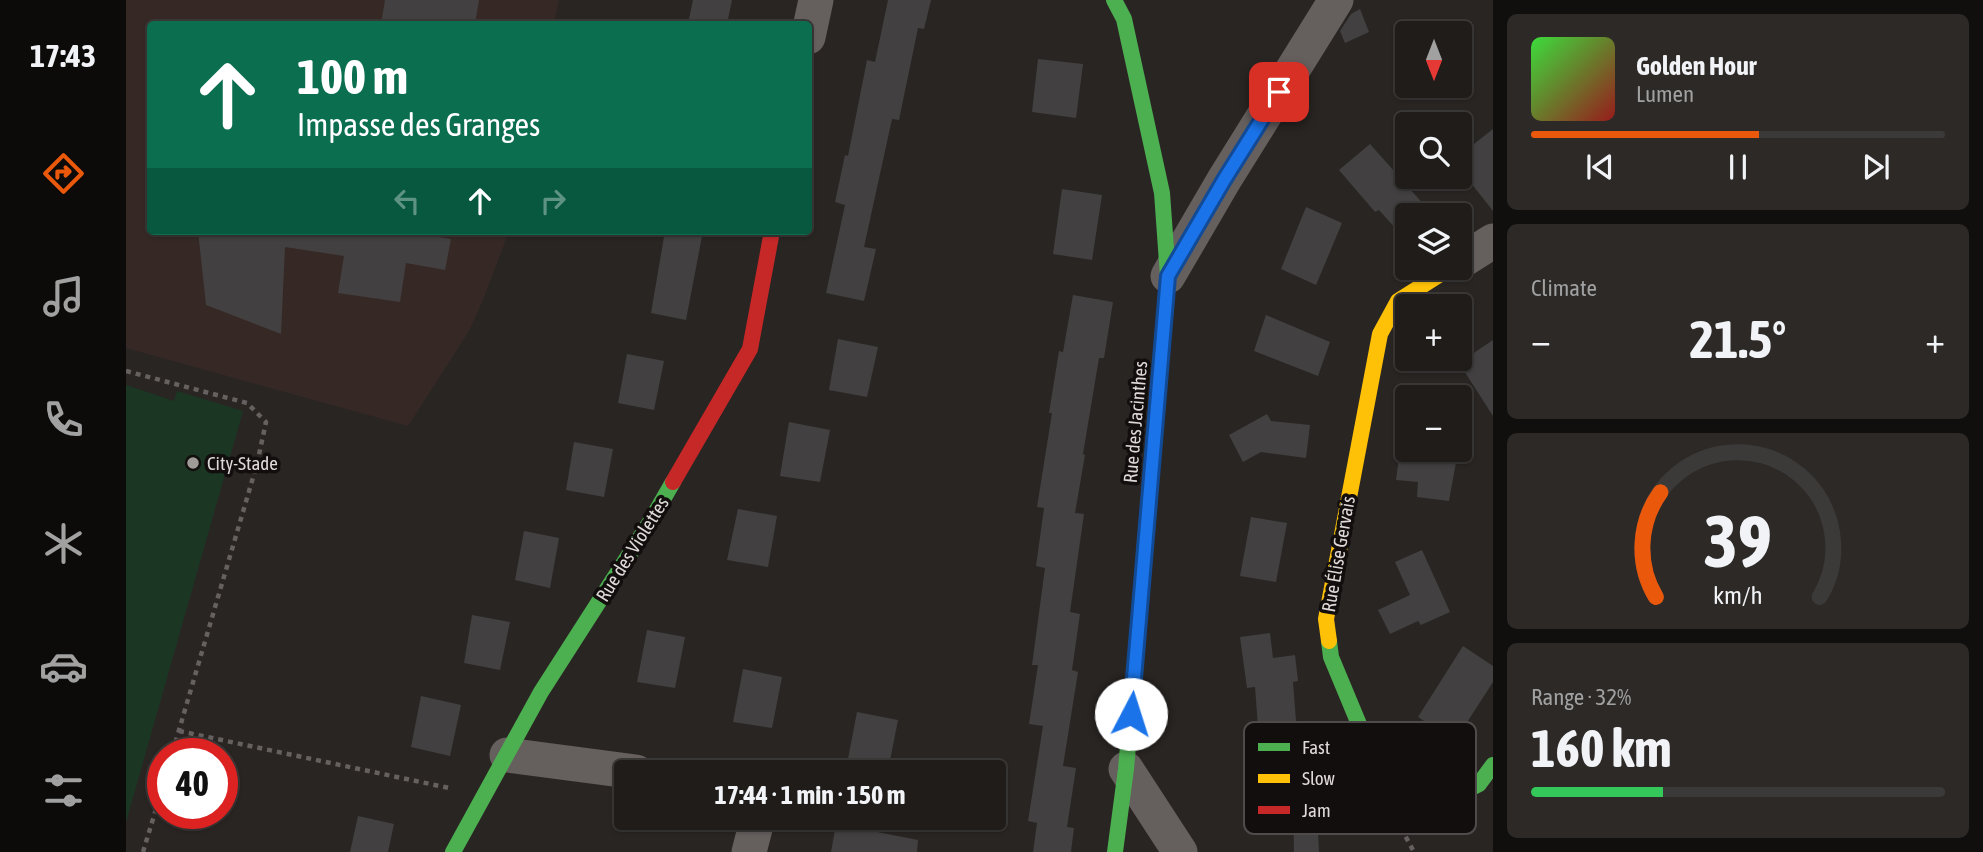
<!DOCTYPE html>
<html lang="en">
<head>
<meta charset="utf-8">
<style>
	body { margin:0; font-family:"Asap Condensed",sans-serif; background:#2c2927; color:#f1f3f6; height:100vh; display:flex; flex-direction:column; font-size:26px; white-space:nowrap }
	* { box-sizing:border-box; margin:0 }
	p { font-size:23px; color:#a1a1a2 }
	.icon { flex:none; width:38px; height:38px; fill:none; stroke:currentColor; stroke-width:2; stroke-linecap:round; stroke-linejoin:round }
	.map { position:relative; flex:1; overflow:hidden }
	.panel { display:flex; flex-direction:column; gap:14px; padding:14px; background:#110f0e; width:490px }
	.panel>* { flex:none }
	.top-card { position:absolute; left:21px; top:21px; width:665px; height:214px; border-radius:7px; box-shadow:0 2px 5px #0004,0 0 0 2px #3c3a39; background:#0b6e4f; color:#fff; overflow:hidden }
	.needle { width:46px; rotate:180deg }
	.fabs { position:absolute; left:1269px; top:21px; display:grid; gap:14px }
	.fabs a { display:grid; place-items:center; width:77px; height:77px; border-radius:7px; background:#1f1c1a; box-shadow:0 2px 5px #0004,0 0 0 2px #3c3a39; font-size:35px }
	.speed { position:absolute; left:21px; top:738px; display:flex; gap:14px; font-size:35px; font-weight:700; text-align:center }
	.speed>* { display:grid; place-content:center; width:91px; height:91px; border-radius:50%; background:#1f1c1a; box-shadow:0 2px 5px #0004,0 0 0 2px #3c3a39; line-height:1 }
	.speed .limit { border:10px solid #d22; background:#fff; color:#111 }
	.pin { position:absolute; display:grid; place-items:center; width:60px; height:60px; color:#fff; margin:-30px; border-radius:14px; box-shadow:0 4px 10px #0006 }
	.me { position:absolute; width:77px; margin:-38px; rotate:5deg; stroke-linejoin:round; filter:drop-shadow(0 0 5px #0008) }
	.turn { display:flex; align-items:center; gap:24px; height:147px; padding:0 35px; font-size:32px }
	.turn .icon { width:91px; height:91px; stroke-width:2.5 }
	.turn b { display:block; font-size:49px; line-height:60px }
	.lanes { display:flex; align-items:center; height:66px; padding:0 35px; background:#0003; justify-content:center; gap:35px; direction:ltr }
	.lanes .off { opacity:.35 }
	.big { font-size:52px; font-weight:700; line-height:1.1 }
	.panel .tile { flex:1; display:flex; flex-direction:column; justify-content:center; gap:10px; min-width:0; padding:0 24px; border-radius:10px; background:#2c2927 }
	.panel .dial { align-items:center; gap:0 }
	.dial svg { height:182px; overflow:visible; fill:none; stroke:#3c3a39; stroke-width:7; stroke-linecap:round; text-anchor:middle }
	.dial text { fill:#f1f3f6; stroke:none }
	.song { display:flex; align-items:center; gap:21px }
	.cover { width:84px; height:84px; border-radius:10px; background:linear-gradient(135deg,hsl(120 70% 55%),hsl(0 70% 35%)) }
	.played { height:7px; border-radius:4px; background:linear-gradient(90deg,#ea580c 55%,#3c3a39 55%) }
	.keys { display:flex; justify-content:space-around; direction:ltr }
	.heat { display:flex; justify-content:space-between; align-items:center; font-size:38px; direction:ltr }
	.charge { height:10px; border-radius:5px; background:linear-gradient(90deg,#34c759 32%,#3c3a39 0) }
	.trip { position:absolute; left:488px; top:760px; width:392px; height:70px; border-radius:7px; background:#1f1c1a; box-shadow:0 2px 5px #0004,0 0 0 2px #3c3a39; font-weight:700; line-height:70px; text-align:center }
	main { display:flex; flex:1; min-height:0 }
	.dock { display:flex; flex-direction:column; width:126px; justify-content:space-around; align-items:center; background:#0c0b0a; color:#a1a1a2 }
	.dock .icon { width:49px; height:49px }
	.dock .current { color:#ea580c }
	.dock b { font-size:32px; color:#f1f3f6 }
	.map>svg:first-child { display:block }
	.built { fill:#362925 }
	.green { fill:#1b3724 }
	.building { fill:#424040 }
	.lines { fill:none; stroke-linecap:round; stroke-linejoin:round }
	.path { stroke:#666160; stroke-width:4.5; stroke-dasharray:5 5; stroke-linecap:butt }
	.street { stroke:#655f5e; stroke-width:35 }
	.fast { stroke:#4caf50; stroke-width:16 }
	.slow { stroke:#ffc107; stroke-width:16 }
	.jam { stroke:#c62828; stroke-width:16 }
	.route-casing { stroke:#114b97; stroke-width:18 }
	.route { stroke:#1a73e8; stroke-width:12 }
	.poi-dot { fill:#9f9b99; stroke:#110e0d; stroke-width:2.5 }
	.labels { text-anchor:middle; stroke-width:7; stroke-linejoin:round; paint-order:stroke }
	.street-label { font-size:19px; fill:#dfdad8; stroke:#110e0d }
	.poi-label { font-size:19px; fill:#dfdad8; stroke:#110e0d; text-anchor:start }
	.key { fill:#110e0d; stroke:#4f4b4a; stroke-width:2 }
	.key-label { font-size:19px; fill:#dfdad8 }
</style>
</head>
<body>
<main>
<nav class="dock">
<b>17:43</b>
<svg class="icon current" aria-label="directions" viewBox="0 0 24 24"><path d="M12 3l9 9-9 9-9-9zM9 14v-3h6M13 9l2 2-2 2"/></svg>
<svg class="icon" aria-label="music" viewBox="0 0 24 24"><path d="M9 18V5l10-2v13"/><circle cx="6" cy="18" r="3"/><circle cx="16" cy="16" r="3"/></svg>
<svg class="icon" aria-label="phone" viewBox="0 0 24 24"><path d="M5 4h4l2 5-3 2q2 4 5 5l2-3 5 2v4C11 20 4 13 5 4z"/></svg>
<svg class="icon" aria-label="climate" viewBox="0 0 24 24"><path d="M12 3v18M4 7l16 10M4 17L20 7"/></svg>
<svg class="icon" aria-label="car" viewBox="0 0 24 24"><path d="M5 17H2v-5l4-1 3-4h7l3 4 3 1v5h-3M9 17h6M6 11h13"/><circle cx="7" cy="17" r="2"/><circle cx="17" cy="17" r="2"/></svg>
<svg class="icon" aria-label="filters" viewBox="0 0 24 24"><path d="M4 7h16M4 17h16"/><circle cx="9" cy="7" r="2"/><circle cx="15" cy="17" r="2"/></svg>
</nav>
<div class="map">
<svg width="1367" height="852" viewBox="0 0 1367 852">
	<rect width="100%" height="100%" fill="#292523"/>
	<path class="built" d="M 0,0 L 433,0 L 428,24 L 24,24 L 24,231 L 383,231 L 357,300 L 343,331 L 282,426 L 0,348 Z"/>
	<path class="green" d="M 0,385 L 48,401 L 51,391 L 117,411 L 0,822 Z"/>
	<g class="building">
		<path d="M 259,0 L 353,0 L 349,24 L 320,20 L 319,24 L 255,24 Z"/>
		<path d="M 567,0 L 606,0 L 601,24 L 562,24 Z"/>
		<path d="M 762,0 L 805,0 L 798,29 L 792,28 L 773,120 L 766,119 L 738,247 L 750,249 L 738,301 L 700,293 L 719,205 L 709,202 L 719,155 L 722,156 L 741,60 L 749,62 Z"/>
		<path d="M 1234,9 L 1243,32 L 1219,43 L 1214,31 L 1225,14 Z"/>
		<path d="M 912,59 L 957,64 L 950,118 L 906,112 Z"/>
		<path d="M 1367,129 L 1367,211 L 1334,169 L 1334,155 Z"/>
		<path d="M 1244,144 L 1299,206 L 1289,215 L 1281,215 L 1281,222 L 1271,230 L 1253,210 L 1249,212 L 1213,170 Z"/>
		<path d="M 936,189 L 976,195 L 966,260 L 927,254 Z"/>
		<path d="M 1180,207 L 1216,223 L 1190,285 L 1155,269 Z"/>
		<path d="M 72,231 L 277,231 L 325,239 L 319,270 L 280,263 L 274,302 L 212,293 L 218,256 L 159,247 L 155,334 L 80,305 Z"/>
		<path d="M 539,231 L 577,231 L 560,320 L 525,313 Z"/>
		<path d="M 947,295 L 987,302 L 978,358 L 973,358 L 957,454 L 959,455 L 949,513 L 958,514 L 944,612 L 954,614 L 946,670 L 952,672 L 937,766 L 950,768 L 941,827 L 948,828 L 945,852 L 907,852 L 911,823 L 902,821 L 917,726 L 903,724 L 912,665 L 906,665 L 919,568 L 910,566 L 918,508 L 911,507 L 926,413 L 923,413 L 933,351 L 937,352 Z"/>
		<path d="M 1140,315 L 1204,342 L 1192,376 L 1128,351 Z"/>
		<path d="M 712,339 L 752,347 L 741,397 L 703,390 Z"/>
		<path d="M 1367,340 L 1367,416 L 1333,363 Z"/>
		<path d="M 501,354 L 538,361 L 528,410 L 492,403 Z"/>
		<path d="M 1141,414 L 1145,421 L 1184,425 L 1180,458 L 1135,452 L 1117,462 L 1103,435 Z"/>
		<path d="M 663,422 L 704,430 L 694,482 L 654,476 Z"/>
		<path d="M 448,442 L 487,449 L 478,497 L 440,490 Z"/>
		<path d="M 1274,450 L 1299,450 L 1298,458 L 1330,462 L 1323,501 L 1291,497 L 1292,482 L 1270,480 Z"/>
		<path d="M 612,509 L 651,516 L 642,567 L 601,560 Z"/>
		<path d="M 1125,517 L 1161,523 L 1150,582 L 1114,576 Z"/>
		<path d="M 398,531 L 433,538 L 424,588 L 389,580 Z"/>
		<path d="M 1296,550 L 1324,612 L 1295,625 L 1292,621 L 1264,634 L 1252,610 L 1284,595 L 1269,562 Z"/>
		<path d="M 346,615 L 384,622 L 374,670 L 338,663 Z"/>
		<path d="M 521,630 L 559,637 L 549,688 L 511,682 Z"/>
		<path d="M 1144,633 L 1147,658 L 1169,655 L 1172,681 L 1167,682 L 1172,746 L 1176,746 L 1179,776 L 1136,780 L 1129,687 L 1121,688 L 1114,637 Z"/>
		<path d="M 1337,646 L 1367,666 L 1367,682 L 1329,741 L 1292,717 Z"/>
		<path d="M 617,669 L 656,677 L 646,728 L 607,722 Z"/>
		<path d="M 295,696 L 335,705 L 324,756 L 285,747 Z"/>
		<path d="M 731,712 L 772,720 L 762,771 L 721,764 Z"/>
		<path d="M 1190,793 L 1193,852 L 1168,852 L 1167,796 Z"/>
		<path d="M 232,816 L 268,824 L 262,852 L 224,852 Z"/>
		<path d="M 710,824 L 792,840 L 791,852 L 705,852 Z"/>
	</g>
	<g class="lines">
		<g class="path">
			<path d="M 0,371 L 121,403 L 140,422 L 131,464 L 46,754"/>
			<path d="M 53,731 L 323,788"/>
			<path d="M 1275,828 L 1288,852"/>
			<path d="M 17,852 L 37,786"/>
		</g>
		<g class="street">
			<path d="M 682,37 L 690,0"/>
			<path d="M 1334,262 L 1367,241"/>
			<path d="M 1042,276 L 1098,180 L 1210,0"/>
			<path d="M 381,755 L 510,772"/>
			<path d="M 1000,769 L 1054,852"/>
			<path d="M 623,852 L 632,817"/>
		</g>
		<g class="fast">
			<path d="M 988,0 L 998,19 L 1036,193 L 1042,276 L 1000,769 L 989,852"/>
			<path d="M 1203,641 L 1205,657 L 1255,777 L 1288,796 L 1323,799 L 1353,784 L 1367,765"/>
			<path d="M 327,852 L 415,692 L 524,522 L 547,482"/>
		</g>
		<path class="slow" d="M 1203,641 L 1200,619 L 1254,334 L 1272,301 L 1324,268"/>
		<path class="jam" d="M 547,482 L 624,349 L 646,231"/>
	</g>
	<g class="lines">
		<defs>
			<path id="route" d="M 1005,714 L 1042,276 L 1098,180 L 1153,92"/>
		</defs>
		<use href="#route" class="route-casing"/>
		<use href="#route" class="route"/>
	</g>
	<circle class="poi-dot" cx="67" cy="463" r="7"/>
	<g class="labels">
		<g class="street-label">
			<text transform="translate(1009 422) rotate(-85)" y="7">Rue des Jacinthes</text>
			<text transform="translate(506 549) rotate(-58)" y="7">Rue des Violettes</text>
			<text transform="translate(1212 554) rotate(-80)" y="7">Rue Élise Gervais</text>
		</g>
		<g class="poi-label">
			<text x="81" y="470">City-Stade</text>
		</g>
	</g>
	<rect x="1118" y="722" width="232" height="112" rx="10" class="key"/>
	<rect x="1132" y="743" width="32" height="8" fill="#4caf50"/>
	<rect x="1132" y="774" width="32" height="9" fill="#ffc107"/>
	<rect x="1132" y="806" width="32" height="8" fill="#c62828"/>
	<g class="key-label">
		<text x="1176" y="754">Fast</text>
		<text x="1176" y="785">Slow</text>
		<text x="1176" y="817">Jam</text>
	</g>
</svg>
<div class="fabs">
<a><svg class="needle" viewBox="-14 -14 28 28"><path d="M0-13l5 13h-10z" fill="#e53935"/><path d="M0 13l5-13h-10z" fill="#a1a1a2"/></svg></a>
<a><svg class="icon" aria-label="search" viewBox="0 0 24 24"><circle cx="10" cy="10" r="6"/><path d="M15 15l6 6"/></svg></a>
<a><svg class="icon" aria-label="layers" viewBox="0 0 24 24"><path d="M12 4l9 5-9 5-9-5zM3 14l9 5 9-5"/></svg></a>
<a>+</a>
<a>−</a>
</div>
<div class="speed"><div class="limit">40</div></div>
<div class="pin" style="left:1153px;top:92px;background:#d93025"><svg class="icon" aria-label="arrive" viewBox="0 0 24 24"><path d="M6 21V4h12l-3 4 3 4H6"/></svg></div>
<svg class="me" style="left:1005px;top:714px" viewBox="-20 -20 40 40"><circle r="19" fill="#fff"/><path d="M0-13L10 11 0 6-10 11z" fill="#1a73e8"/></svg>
<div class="trip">17:44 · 1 min · 150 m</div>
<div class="top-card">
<div class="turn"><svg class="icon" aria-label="ahead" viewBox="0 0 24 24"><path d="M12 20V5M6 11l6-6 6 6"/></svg><div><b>100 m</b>Impasse des Granges</div></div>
<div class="lanes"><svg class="icon off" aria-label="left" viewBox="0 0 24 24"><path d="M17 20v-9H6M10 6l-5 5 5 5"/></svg><svg class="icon" aria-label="ahead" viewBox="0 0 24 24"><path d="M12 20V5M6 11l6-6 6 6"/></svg><svg class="icon off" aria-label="right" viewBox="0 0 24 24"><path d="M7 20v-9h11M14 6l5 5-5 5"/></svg></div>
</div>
</div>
<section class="panel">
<div class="tile">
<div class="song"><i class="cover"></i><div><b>Golden Hour</b><p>Lumen</p></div></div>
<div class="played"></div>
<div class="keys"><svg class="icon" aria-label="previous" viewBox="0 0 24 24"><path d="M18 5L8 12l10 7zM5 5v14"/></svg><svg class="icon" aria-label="pause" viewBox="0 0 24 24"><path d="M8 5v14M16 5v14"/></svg><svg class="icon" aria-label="next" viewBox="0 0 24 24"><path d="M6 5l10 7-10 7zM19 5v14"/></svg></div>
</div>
<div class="tile"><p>Climate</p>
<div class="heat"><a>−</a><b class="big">21.5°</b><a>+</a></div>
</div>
<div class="tile dial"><svg viewBox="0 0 100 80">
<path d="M14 69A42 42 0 1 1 86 69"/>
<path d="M14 69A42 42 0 0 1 16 23" stroke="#ea580c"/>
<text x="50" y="56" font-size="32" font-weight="700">39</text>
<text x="50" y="72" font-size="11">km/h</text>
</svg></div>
<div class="tile"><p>Range · 32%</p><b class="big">160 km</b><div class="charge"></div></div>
</section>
</main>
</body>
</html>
